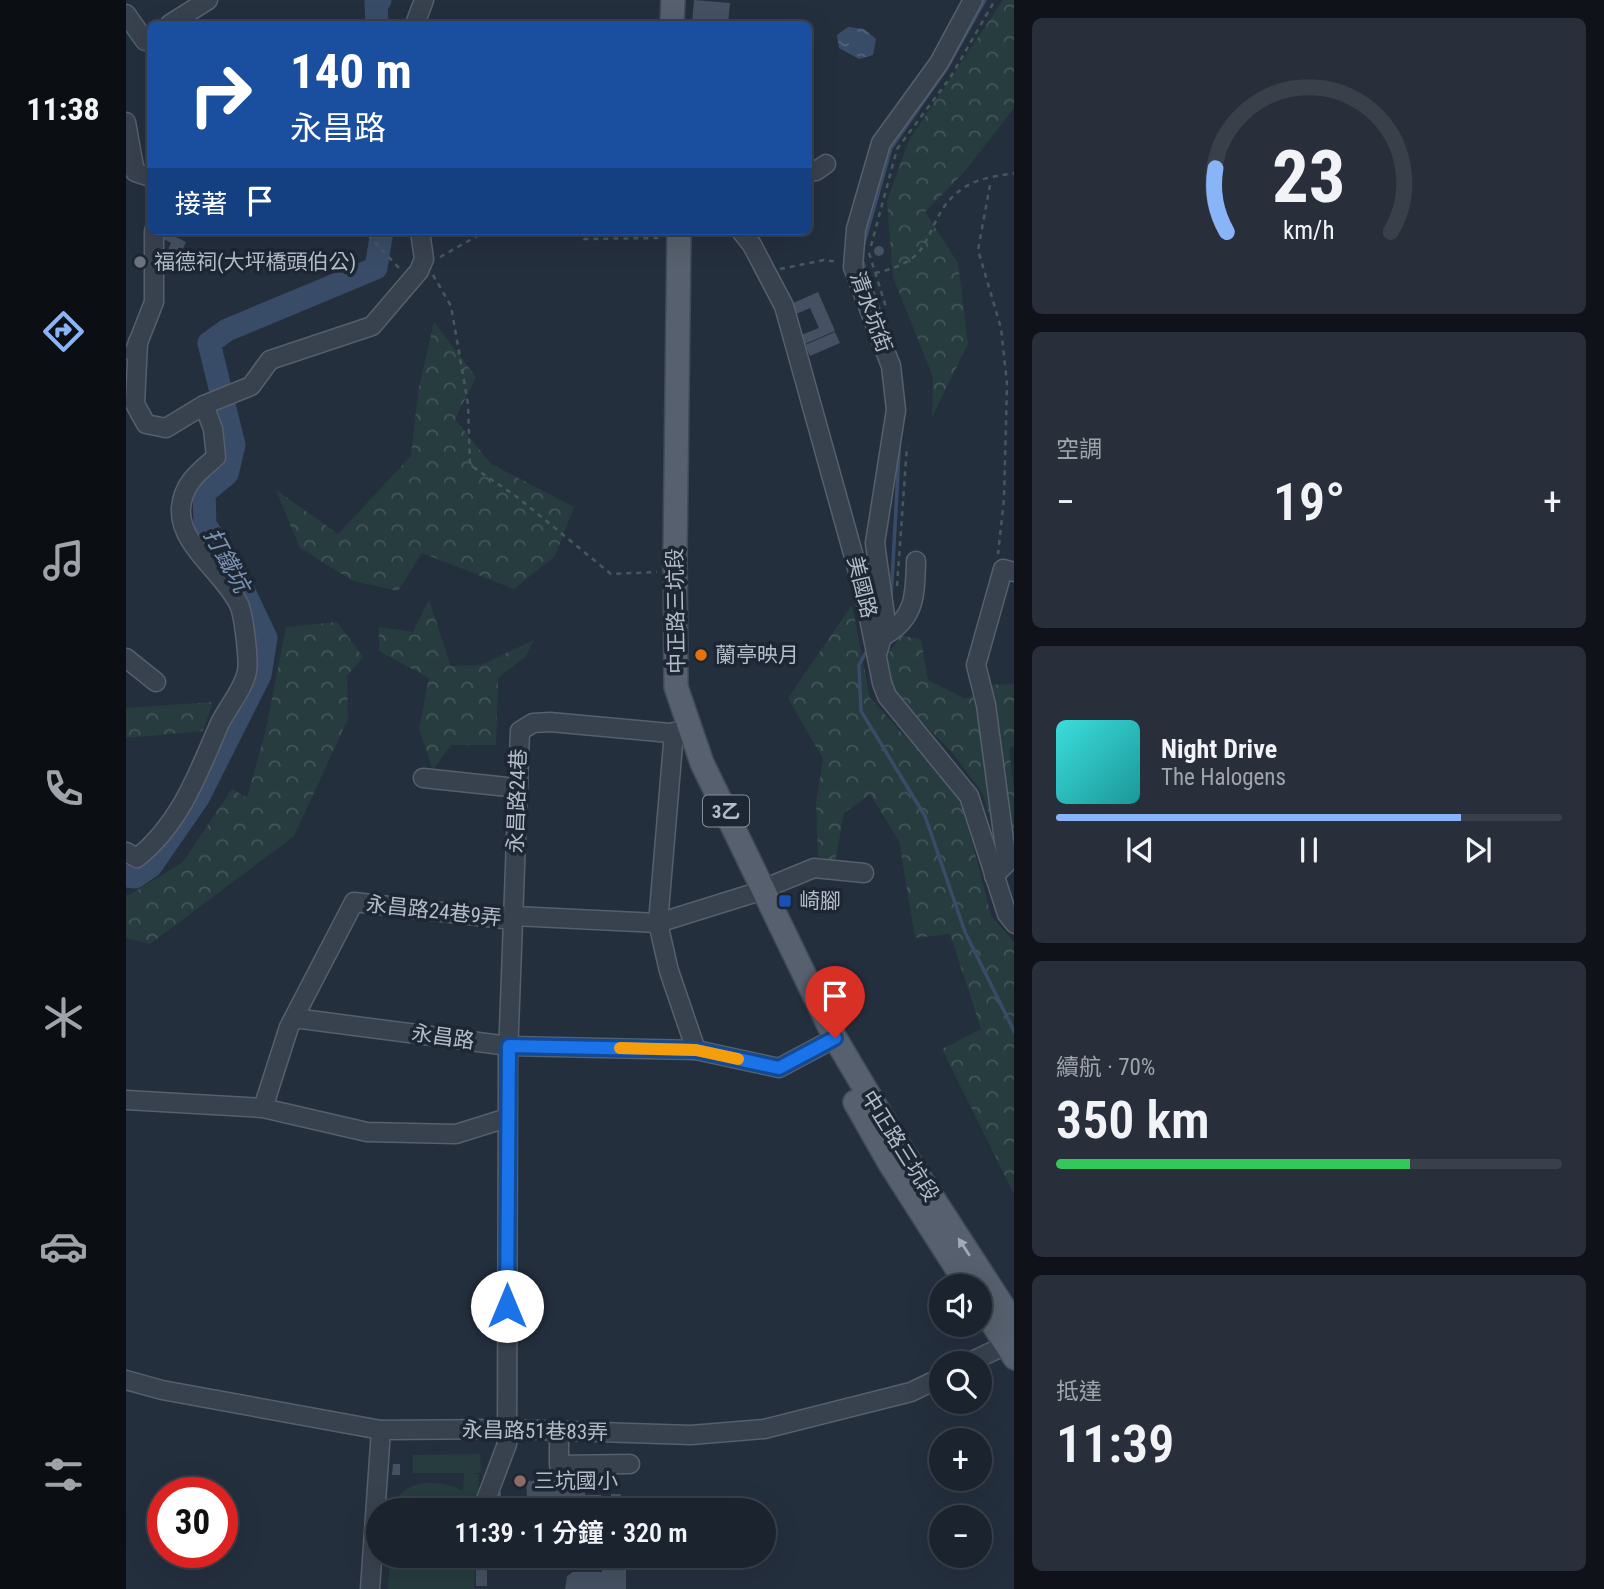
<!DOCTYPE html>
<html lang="zh-TW">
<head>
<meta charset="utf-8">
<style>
	body { margin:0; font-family:"Roboto Condensed","Noto Sans TC",sans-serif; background:#282f3a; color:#f1f3f6; height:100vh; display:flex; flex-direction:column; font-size:26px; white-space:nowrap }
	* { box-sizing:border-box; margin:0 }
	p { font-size:23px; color:#a0a4aa }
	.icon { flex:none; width:38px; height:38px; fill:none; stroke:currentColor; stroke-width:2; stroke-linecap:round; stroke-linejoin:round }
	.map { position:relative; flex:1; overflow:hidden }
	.side { display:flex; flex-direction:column; gap:18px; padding:18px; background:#0f1319; width:590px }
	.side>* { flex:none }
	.guide { position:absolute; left:21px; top:21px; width:665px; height:214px; border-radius:10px; box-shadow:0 7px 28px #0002,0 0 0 2px #39404a; background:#1a4fa0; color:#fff; overflow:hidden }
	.controls { position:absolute; left:803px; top:1274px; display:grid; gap:14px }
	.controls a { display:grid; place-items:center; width:63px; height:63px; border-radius:50%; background:#1b232e; box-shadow:0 7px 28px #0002,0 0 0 2px #39404a; font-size:35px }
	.speed { position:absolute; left:21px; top:1477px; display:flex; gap:14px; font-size:35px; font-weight:700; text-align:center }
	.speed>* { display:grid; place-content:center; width:91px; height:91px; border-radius:50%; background:#1b232e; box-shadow:0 7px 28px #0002,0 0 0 2px #39404a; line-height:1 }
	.speed .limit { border:10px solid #d22; background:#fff; color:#111 }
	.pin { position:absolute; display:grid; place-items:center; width:60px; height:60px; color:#fff; margin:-72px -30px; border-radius:50% 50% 50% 0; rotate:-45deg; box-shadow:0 0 7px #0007 }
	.pin .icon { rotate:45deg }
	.me { position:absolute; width:77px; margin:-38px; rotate:0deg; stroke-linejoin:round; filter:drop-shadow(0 0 5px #0008) }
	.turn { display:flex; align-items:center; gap:24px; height:147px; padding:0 28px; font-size:32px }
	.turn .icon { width:91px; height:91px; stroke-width:2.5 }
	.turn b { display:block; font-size:49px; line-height:60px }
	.then { display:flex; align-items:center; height:66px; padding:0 28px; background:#0003; gap:14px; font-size:26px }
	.big { font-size:52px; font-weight:600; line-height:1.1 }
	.side .widget { flex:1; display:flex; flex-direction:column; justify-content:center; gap:10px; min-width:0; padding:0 24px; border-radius:10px; background:#282f3a }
	.side .dial { align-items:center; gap:0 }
	.dial svg { height:182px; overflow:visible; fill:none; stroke:#39404a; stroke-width:7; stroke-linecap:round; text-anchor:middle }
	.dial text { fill:#f1f3f6; stroke:none }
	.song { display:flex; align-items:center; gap:21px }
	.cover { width:84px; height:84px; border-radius:10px; background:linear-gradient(135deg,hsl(180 70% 55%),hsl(180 70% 35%)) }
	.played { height:7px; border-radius:4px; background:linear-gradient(90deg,#8ab4f8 80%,#39404a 80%) }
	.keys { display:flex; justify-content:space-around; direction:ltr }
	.heat { display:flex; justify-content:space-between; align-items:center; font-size:38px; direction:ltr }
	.charge { height:10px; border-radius:5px; background:linear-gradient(90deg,#34c759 70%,#39404a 0) }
	.trip { position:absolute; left:240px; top:1498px; width:410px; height:70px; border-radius:35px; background:#1b232e; box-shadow:0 7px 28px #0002,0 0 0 2px #39404a; font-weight:600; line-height:70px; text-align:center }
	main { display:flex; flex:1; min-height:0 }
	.menu { display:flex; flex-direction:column; width:126px; justify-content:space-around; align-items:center; background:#0b0e12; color:#a0a4aa }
	.menu .icon { width:49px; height:49px }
	.menu .on { color:#8ab4f8 }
	.menu b { font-size:32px; color:#f1f3f6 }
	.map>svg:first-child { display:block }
	.forest { fill:url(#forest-crowns) }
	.park { fill:#263c3f }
	.water { fill:url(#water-ripples) }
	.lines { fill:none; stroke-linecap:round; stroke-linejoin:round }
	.stream { stroke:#394c67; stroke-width:3.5 }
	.river { stroke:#394c67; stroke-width:23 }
	.building { fill:#455162 }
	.minor-casing { stroke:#565f6c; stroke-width:21 }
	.major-casing { stroke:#414a57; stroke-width:26 }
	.path { stroke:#44595c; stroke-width:2.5; stroke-dasharray:5 5; stroke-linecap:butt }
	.minor { stroke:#38414e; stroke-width:18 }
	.major { stroke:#56606e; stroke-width:23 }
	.oneway { fill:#a1aab7 }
	.route-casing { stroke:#114b97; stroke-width:18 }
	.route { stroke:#1a73e8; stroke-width:12 }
	.slow { stroke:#f59e0b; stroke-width:12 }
	.worship-dot { fill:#6b7280; stroke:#1d2633; stroke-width:2.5 }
	.food-dot { fill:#e8710a; stroke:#1d2633; stroke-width:2.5 }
	.transit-dot { fill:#1a4fb4; stroke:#1d2633; stroke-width:2.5 }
	.education-dot { fill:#8d6e63; stroke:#1d2633; stroke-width:2.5 }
	.labels { text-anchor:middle; stroke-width:7; stroke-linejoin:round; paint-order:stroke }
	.shield { fill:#1d2633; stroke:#878f9c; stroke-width:2 }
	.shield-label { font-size:19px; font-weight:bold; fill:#b4bcc9 }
	.poi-label { font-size:21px; fill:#b4bcc9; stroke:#1d2633; text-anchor:start }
	.street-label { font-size:21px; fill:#b4bcc9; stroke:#1d2633 }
	.water-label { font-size:23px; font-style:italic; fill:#7c92b1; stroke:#1d2633 }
</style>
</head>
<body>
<main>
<nav class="menu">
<b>11:38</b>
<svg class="icon on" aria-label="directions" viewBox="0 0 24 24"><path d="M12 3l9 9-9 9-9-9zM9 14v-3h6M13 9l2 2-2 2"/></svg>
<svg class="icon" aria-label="music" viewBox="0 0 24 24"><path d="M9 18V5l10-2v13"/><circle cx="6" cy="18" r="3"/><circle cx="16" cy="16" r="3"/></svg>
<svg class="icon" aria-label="phone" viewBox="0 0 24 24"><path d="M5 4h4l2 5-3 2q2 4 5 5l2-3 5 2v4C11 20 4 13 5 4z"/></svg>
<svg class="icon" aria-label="climate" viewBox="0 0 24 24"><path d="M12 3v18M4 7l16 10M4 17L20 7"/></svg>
<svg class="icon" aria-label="car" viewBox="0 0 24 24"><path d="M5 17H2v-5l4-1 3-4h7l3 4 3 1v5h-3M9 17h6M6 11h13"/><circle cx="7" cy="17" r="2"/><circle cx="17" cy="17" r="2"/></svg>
<svg class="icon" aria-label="filters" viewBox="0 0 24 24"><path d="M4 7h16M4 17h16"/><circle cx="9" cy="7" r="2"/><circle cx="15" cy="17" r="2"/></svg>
</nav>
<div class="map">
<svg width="889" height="1589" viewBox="0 0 889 1589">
	<defs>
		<pattern id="forest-crowns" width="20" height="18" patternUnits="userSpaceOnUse" patternTransform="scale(1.75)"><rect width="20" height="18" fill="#263c3f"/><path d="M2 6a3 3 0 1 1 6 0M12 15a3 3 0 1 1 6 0" fill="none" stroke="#435659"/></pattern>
		<pattern id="water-ripples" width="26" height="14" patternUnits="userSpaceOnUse" patternTransform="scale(1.75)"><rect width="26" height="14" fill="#394c67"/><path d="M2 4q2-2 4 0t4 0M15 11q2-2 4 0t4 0" fill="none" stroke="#53647b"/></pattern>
	</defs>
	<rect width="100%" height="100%" fill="#242f3e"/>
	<g class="forest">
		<path d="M 877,0 L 888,0 L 888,108 L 839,171 L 799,212 L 832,263 L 842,344 L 806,417 L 807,377 L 767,277 L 761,201 L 783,140 Z"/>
		<path d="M 308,322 L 350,377 L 329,419 L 365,464 L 448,507 L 429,556 L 388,589 L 296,553 L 272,591 L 227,581 L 174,548 L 150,490 L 212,534 L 285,456 L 292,392 Z"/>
		<path d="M 303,600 L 325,666 L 355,665 L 408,640 L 400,656 L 372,678 L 370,745 L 325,745 L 307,770 L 293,728 L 303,678 L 253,651 L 253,627 L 287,632 Z"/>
		<path d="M 726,605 L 744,698 L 835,798 L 865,916 L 888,942 L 888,1194 L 816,1049 L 855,1029 L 824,934 L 789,938 L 773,841 L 744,794 L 718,813 L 709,862 L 692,856 L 690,803 L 697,759 L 662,698 Z"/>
		<path d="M 211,622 L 237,657 L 221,676 L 222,719 L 168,836 L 24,944 L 0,938 L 0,895 L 3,895 L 57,862 L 106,789 L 121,798 L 140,729 L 160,627 Z"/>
		<path d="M 775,636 L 795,639 L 802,680 L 840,699 L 863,685 L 888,684 L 888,746 L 883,748 L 888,789 L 888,847 L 875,855 L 857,794 L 826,752 L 767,693 L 758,659 Z"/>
		<path d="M 87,702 L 77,731 L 0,738 L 0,708 Z"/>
	</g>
	<g class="park">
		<path d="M 354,1454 L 355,1473 L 346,1473 L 353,1474 L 352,1510 L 332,1510 L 321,1499 L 303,1497 L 283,1510 L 266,1510 C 274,1478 314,1478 337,1491 L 338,1473 L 287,1473 L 287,1455 Z"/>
		<path d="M 264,1556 L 350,1556 L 348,1589 L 262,1589 Z"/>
	</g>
	<path class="water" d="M 722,27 L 738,29 L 750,39 L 747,55 L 733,59 L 713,48 L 711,35 Z"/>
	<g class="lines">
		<g class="stream">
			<path d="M 736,250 L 765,148 L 821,68 L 859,0"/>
			<path d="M 735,257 L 760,329"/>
			<path d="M 774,370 L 776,390"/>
			<path d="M 765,599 L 774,436"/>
			<path d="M 743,647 L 733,665 L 735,711 L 799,816 L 839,932 L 889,1033"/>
		</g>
		<g class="river">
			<path d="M 251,24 L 250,2 L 254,0"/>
			<path d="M 0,876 L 9,877 L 25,866 L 72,798 L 134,675 L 140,638 L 103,560 L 79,525 L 78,493 L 101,474 L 108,445 L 83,343 L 101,330 L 250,268 L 256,231"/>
		</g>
	</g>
	<g class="building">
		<path d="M 568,0 L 604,3 L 602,24 L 566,23 Z"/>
		<path d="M 32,231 L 50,231 L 48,236 L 60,242 L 48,269 L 31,262 L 35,252 L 40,254 L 45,243 L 30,235 Z"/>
		<circle cx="753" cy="251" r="5"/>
		<path d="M 11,255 L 21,260 L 18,268 L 8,263 Z"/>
		<path d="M 692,292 L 709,331 L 679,344 L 675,335 L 693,328 L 684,308 L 668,315 L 663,305 Z"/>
		<path d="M 709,332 L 714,343 L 684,356 L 679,345 Z"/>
		<path d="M 267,1464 L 274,1464 L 274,1475 L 266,1475 Z"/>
		<path d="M 459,1480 L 459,1495 L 475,1495 L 476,1510 L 367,1510 L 369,1495 L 375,1492 L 375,1497 L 401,1496 L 400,1481 Z"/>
		<path d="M 485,1494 L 494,1494 L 501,1503 L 500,1510 L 477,1510 L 478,1498 L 485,1498 Z"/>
		<path d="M 476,1556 L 507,1556 L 504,1568 L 500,1568 L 500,1589 L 439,1589 L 441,1576 L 447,1572 L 476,1572 Z"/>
		<rect x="350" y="1570" width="11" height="16"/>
	</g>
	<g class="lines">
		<defs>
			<g id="minor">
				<path d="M 0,14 L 19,41 L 24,37"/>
				<path d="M 44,24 L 82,0"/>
				<path d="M 289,24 L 298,0"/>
				<path d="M 0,122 L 9,172 L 24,177"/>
				<path d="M 682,172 L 690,171 L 700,164"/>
				<path d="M 615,231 L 626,245 L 658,306 L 738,593 L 756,683 L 761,696 L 843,796 L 881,914 L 889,924"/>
				<path d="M 12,342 L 9,404 L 20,424 L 40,428 L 78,405 L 125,386 L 144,360 L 246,326 L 293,271 L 298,259 L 294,231"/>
				<path d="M 8,353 L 28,302 L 28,231"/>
				<path d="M 759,635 C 790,617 789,594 790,561"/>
				<path d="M 752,651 L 760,623 L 749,543 L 770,410 L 765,366 L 727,267 L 730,229 L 755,143 L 813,63 L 847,0"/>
				<path d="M 0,658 L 30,682"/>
				<path d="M 548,732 L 532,923 L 543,971 L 570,1050"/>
				<path d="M 297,778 L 391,788"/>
				<path d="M 0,852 L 11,858 C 55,823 72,773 94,723 C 102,707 118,688 121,671 C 123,660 118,618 114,607 C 101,575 52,545 55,508 C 57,483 73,472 90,457 L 87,429 L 78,405"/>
				<path d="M 868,876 L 881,863 L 860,705 L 850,665 L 877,569 L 889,572"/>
				<path d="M 388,916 L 532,923 L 625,894 L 688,868 L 738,873"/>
				<path d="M 168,1018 L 383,1046 L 570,1050 L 653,1068 L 709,1038"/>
				<path d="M 0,1100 L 137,1108 L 241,1132 L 330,1134 L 381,1118"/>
				<path d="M 137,1108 L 163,1027 L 228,902 L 387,920"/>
				<path d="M 842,1363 L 880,1345"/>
				<path d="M 0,1380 L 36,1390 L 255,1430 L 380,1429 L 565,1435 L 638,1429 L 785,1392 L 816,1377"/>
				<path d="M 433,1430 L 433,1465 L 504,1464"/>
				<path d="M 361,1510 L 361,1497 L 381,1444 L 382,1056 L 394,731 L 407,723 L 424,722 L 566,735"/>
				<path d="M 244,1589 L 255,1430"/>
			</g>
			<g id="major">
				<path d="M 546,24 L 547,0"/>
				<path d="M 553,231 L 549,557 L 550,687 L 576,763 L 709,1038 L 772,1144 L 889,1325"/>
				<path d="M 729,1102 L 763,1162 L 842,1286"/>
				<path d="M 854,1304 L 889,1358"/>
			</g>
		</defs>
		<use href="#minor" class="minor-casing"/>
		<use href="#major" class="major-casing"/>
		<g class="path">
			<path d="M 864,185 L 852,250 L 875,328 L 881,384 L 878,499 L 872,554"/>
			<path d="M 451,231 L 458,239 L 534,238"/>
			<path d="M 242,235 L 274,269"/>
			<path d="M 745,246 L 771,149 L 824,78 L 869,0"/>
			<path d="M 743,253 L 761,310"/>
			<path d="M 314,257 L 360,231"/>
			<path d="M 654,269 L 698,260 L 713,262"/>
			<path d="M 749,273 C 764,270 782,264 793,252 C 808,232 811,206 836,189 C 851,178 871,176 889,173"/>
			<path d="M 307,275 L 325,306 L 342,404 L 344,465 L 391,497 L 485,574 L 531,572"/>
			<path d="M 771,586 L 781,446"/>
		</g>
		<use href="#minor" class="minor"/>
		<use href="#major" class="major"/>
	</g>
	<defs><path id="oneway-solid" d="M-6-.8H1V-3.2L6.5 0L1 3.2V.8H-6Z" transform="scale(1.75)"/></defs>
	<use class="oneway" href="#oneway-solid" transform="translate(838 1247) rotate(-123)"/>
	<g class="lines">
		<defs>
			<path id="route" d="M 381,1306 L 383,1046 L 570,1050 L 653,1068 L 709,1038"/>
		</defs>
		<use href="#route" class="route-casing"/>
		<use href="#route" class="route"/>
		<path class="slow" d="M 494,1048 L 570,1050 L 612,1059"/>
	</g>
	<circle class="worship-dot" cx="14" cy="262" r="7"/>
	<circle class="food-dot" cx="575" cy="655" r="7"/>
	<rect class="transit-dot" x="652" y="894" width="14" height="14" rx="3.5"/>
	<circle class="education-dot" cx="394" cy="1481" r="7"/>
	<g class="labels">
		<rect class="shield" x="577" y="795.5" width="46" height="31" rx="5"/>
		<g class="shield-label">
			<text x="600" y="818">3乙</text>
		</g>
		<g class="poi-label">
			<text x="28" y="269">福德祠(大坪橋頭伯公)</text>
			<text x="589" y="662">蘭亭映月</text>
			<text x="673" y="908">崎腳</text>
			<text x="408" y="1488">三坑國小</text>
		</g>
		<g class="street-label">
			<text transform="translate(745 312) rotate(70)" y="7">清水坑街</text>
			<text transform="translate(736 587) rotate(76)" y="7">美國路</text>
			<text transform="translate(550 611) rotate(-91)" y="7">中正路三坑段</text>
			<text transform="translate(391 801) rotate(-88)" y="7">永昌路24巷</text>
			<text transform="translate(308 911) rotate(6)" y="7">永昌路24巷9弄</text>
			<text transform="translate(317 1037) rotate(8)" y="7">永昌路</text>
			<text transform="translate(774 1146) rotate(58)" y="7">中正路三坑段</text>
			<text transform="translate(409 1431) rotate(1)" y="7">永昌路51巷83弄</text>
		</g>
		<g class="water-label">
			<text transform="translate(101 560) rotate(61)" y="8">打鐵坑</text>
		</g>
	</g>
</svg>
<div class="controls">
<a><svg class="icon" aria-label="sound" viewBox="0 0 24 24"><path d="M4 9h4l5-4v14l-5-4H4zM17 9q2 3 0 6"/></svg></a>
<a><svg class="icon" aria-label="search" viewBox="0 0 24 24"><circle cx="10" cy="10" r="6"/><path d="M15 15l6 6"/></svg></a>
<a>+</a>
<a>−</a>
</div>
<div class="speed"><div class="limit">30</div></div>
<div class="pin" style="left:709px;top:1038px;background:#d93025"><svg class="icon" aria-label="arrive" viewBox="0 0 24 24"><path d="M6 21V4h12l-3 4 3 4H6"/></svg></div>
<svg class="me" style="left:381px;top:1306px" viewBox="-20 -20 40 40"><circle r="19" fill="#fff"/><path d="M0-13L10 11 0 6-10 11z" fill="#1a73e8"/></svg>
<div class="trip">11:39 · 1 分鐘 · 320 m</div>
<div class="guide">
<div class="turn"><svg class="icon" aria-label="right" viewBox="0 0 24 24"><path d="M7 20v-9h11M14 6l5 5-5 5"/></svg><div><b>140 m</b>永昌路</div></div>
<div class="then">接著<svg class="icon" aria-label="arrive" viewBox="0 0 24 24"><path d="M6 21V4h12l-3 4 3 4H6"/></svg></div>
</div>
</div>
<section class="side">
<div class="widget dial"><svg viewBox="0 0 100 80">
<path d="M14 69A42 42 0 1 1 86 69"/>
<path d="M14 69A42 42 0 0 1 9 41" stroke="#8ab4f8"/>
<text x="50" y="56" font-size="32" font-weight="700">23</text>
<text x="50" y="72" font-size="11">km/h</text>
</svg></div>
<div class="widget"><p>空調</p>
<div class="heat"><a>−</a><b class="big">19°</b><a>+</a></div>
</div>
<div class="widget">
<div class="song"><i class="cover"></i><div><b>Night Drive</b><p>The Halogens</p></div></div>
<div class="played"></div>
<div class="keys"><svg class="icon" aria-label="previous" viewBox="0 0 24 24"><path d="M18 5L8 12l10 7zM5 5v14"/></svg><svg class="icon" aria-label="pause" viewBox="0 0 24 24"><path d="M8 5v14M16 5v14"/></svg><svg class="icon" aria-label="next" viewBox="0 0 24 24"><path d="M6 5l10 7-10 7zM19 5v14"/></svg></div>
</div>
<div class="widget"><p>續航 · 70%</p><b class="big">350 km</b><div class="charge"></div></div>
<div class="widget"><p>抵達</p><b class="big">11:39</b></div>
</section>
</main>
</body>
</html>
